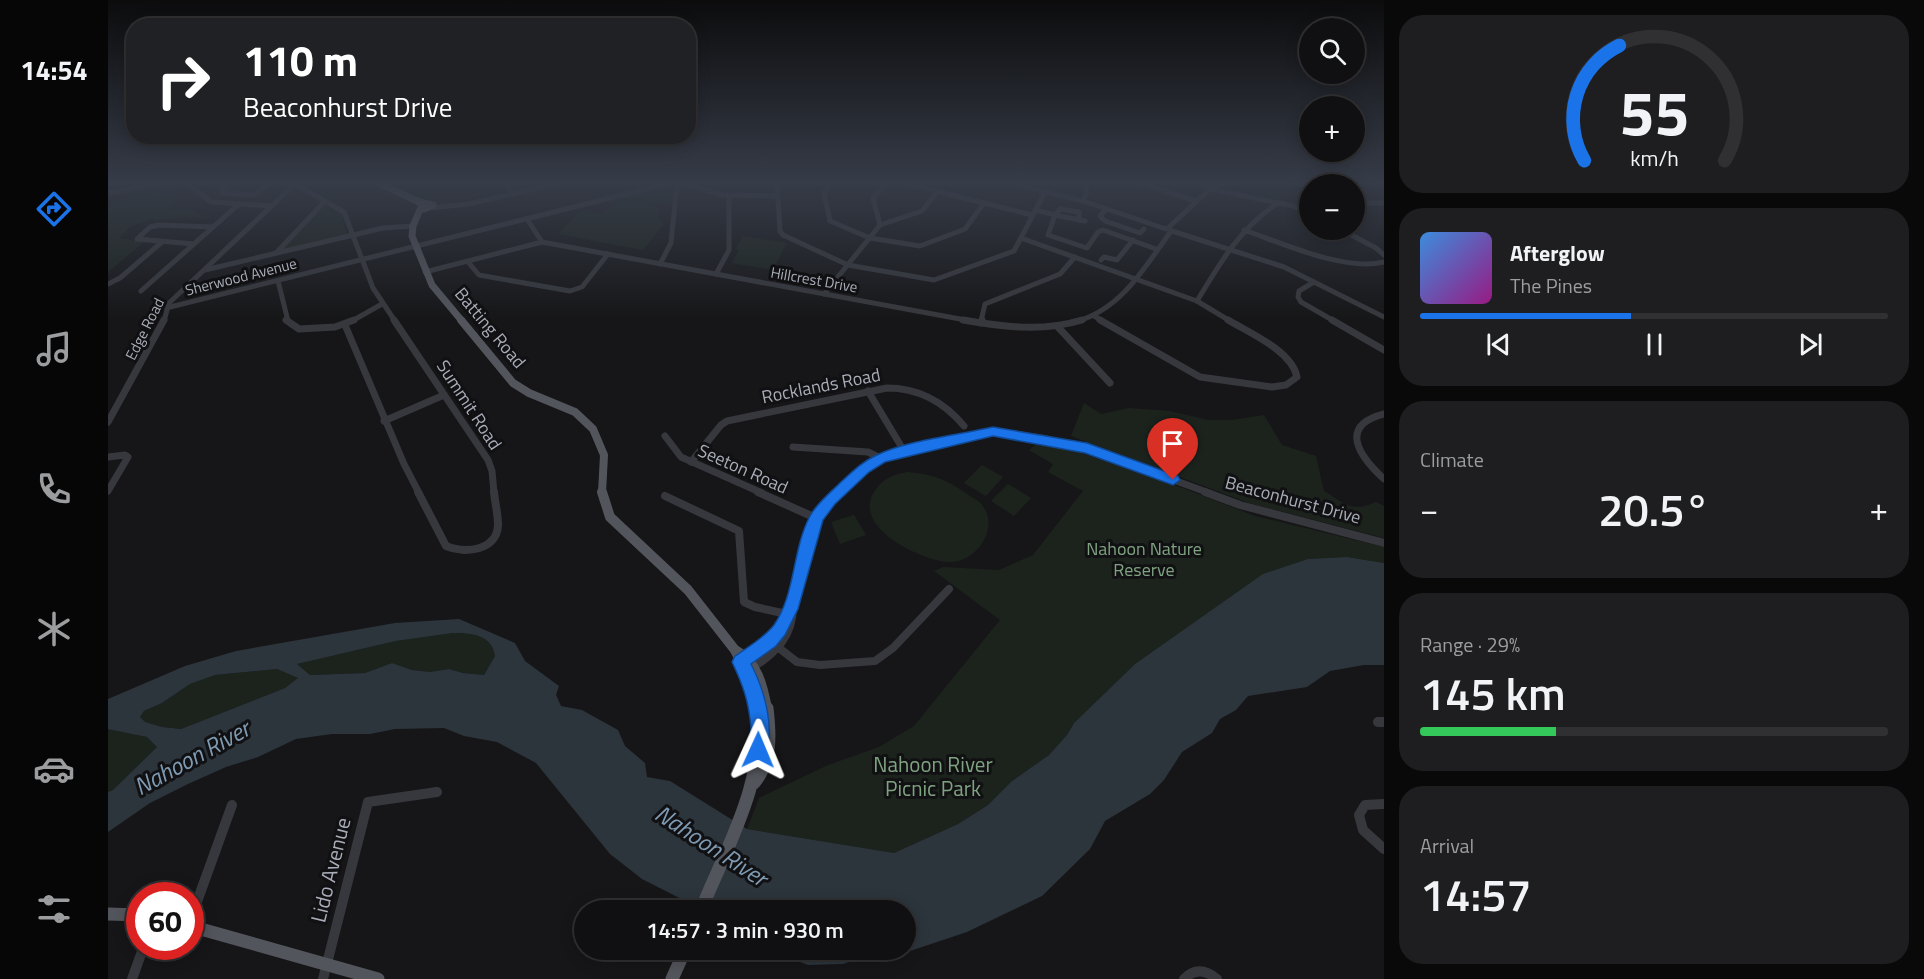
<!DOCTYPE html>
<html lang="en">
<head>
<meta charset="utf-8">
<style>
	body { margin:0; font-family:"Titillium Web",sans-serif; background:#1e1e20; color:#f1f3f6; height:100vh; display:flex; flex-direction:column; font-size:22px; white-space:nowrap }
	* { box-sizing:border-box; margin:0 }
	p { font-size:20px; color:#9c9d9f }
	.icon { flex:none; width:33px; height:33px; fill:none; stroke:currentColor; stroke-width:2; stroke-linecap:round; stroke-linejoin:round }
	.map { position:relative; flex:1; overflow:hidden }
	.drawer { display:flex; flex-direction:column; gap:15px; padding:15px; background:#09090a; width:540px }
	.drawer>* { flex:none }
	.top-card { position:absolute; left:18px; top:18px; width:570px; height:126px; border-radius:24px; box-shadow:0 3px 15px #0003,0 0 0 2px #303032; background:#202124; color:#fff; overflow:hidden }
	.tools { position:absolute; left:1191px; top:18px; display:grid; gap:12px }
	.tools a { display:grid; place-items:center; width:66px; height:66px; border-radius:50%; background:#101012; box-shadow:0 3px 15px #0003,0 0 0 2px #303032; font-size:30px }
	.speed { position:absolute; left:18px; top:882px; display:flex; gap:12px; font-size:30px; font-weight:700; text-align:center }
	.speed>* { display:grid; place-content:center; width:78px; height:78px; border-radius:50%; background:#101012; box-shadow:0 3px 15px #0003,0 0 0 2px #303032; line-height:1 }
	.speed .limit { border:9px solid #d22; background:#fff; color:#111 }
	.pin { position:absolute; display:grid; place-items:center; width:51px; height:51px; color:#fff; margin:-62px -26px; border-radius:50% 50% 50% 0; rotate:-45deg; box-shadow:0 0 6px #0007 }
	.pin .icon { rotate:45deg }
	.me { position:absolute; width:66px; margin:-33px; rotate:1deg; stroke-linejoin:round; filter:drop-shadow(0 0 4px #0008) }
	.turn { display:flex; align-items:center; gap:21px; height:126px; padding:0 18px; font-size:27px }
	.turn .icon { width:78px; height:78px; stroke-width:2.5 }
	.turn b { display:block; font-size:42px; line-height:51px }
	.big { font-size:45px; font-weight:600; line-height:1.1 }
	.drawer .widget { flex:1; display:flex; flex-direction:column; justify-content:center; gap:9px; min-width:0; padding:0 21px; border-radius:24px; background:#1e1e20 }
	.drawer .dial { align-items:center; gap:0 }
	.dial svg { height:156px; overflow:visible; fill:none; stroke:#303032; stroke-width:7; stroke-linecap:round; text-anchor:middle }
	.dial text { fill:#f1f3f6; stroke:none }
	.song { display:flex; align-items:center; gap:18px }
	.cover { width:72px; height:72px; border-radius:9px; background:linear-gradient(135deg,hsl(210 70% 55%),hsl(310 70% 35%)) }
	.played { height:6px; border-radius:3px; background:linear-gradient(90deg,#1a73e8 45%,#303032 45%) }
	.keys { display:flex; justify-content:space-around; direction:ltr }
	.heat { display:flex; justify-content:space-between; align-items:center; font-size:33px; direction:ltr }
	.charge { height:9px; border-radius:4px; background:linear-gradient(90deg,#34c759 29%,#303032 0) }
	.trip { position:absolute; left:466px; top:900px; width:342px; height:60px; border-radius:30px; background:#101012; box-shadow:0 3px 15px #0003,0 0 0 2px #303032; font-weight:600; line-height:60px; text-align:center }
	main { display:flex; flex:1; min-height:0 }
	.tab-bar { display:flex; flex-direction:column; width:108px; justify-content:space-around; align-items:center; background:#060607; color:#9c9d9f }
	.tab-bar .icon { width:42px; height:42px }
	.tab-bar .active { color:#1a73e8 }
	.tab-bar b { font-size:27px; color:#f1f3f6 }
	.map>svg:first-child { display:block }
	.green { fill:#1c231d }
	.water { fill:#2c353c; fill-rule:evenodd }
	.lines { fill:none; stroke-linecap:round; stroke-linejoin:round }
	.minor-far3 { stroke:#37383d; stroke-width:5 }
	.minor-far2 { stroke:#37383d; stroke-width:7 }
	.minor-far1 { stroke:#37383d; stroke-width:8 }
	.minor { stroke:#37383d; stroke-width:10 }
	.major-far3 { stroke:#53555c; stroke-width:7 }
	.major-far2 { stroke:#53555c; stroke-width:8 }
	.major-far1 { stroke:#53555c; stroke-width:10 }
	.major { stroke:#53555c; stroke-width:13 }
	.route { fill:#1a73e8; stroke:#114b97; stroke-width:1.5 }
	.labels { text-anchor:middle; stroke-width:6; stroke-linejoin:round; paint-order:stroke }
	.far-street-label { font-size:15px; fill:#a8adb8; stroke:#111113 }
	.street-label { font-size:18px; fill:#a8adb8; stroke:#111113 }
	.park-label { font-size:18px; fill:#7fa381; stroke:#111113 }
	.near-park-label { font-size:21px; fill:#7fa381; stroke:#111113 }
	.near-street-label { font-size:21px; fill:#a8adb8; stroke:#111113 }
	.near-water-label { font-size:24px; font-style:italic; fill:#7f9bb3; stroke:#111113 }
</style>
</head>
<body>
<main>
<nav class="tab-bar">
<b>14:54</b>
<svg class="icon active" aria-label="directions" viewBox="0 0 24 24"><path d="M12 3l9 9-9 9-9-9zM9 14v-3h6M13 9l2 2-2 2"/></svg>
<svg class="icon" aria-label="music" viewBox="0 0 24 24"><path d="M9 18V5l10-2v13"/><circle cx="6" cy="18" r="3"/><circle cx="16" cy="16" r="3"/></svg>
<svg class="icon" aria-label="phone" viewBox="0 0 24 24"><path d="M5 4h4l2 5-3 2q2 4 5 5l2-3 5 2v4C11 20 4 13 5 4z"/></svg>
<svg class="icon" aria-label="climate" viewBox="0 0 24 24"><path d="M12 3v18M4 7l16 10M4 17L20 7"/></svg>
<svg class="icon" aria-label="car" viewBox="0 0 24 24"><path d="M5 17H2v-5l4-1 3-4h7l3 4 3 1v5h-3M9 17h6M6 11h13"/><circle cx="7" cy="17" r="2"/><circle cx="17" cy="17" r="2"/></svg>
<svg class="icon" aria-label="filters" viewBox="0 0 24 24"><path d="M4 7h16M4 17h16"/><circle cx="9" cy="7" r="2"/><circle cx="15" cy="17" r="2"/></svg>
</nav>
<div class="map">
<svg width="1276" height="979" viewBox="0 0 1276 979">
	<rect width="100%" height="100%" fill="#161618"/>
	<g class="green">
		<path d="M 58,183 L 74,183 L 76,185 L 71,189 L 77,188 L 79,190 L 70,193 L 60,210 L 81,209 L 93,215 L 103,216 L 100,218 C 82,217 64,217 46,221 L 46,218 L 22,227 L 11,238 L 36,242 L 0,272 L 0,207 L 51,194 L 50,186 Z"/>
		<path d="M 559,186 L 563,187 L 562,204 L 516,196 Z"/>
		<path d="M 513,201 L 553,208 L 550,216 L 556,224 L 535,250 L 450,234 L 473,210 L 493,214 Z"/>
		<path d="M 217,204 L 233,212 L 239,234 L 174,250 L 173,248 Z"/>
		<path d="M 635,236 L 679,243 L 665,270 L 624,263 L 631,250 L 628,249 Z"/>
		<path d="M 976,403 L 993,414 L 1021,408 L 1062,411 L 1100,420 L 1124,420 L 1156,415 L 1174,445 L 1208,456 L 1216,491 C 1238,504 1243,513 1268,502 L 1276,506 L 1276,538 L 1141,503 L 963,436 Z"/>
		<path d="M 927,445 L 955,447 L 1006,464 L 1007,462 L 1147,516 L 1276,547 L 1276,563 L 1239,557 L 1200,559 L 1155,575 L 1027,664 L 966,723 L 959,735 L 941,755 L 904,781 L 880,805 L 850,824 L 786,853 L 639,829 L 651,798 L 720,765 L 771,747 L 806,726 L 892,620 L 826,571 L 835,567 L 891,570 L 925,555 L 975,491 L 940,472 L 945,464 L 921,450 Z"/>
		<path d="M 874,465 L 895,477 L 878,496 L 856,483 Z"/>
		<path d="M 800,472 C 826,475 838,479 859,494 C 863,497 870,500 874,505 C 893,528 867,564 840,562 C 812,560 744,527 766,492 C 774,479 785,474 800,472 Z"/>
		<path d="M 900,484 L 923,498 L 906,516 L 883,501 Z"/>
		<path d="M 746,515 L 758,535 L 732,544 L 723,522 Z"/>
		<path d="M 345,633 C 364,633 384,635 387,656 L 376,675 L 355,673 L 341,669 L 322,672 L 304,670 L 284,663 L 257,673 L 202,675 L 189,664 L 288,641 Z"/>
		<path d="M 169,669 L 190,678 L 177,688 L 73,729 L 54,727 L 36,722 L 32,717 L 36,711 L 54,703 L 82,684 L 107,675 Z"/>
		<path d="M 6,728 L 39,737 L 49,747 L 5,790 L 0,792 L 0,729 Z"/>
	</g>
	<path class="water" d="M 1239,557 L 1276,563 L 1276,665 L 1256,665 L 1222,671 L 1199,687 L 1140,696 L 1128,710 L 1112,719 L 1104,733 L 1074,752 L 1056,780 L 1042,794 L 997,821 L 982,849 L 934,896 L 859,932 L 787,956 L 759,956 L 735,964 L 700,965 L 661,950 L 798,950 L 798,910 L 595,910 L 534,879 L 502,854 L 428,763 L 389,742 L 356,736 L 336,728 L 287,729 L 262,734 L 224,734 L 188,739 L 150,757 L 118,767 L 80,784 L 42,803 L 0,832 L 0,792 L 5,790 L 49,747 L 39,737 L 0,729 L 0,699 L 77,666 L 128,651 L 287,623 L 351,619 L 407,643 L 417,661 L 451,686 L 448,695 L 453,706 L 474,710 L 510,730 L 517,746 L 537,763 L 539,777 L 562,781 L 639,829 L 786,853 L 850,824 L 880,805 L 904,781 L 941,755 L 959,735 L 966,723 L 1027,664 L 1155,574 L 1200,559 ZM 345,633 C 364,633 384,635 387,656 L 376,675 L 355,673 L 341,669 L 322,672 L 304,670 L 284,663 L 257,673 L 202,675 L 189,664 L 288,641 ZM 169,669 L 190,678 L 177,688 L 73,729 L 54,727 L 37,722 L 32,717 L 36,711 L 54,703 L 82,684 L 107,675 Z"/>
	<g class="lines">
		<g class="minor-far3">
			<path d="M 79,183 L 103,202 L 164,206"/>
			<path d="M 121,183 L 113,191 L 114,193 L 146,195 L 161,183"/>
			<path d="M 398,183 L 405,194"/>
			<path d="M 572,183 L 616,195 L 668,196"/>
			<path d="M 669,183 L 672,231 L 675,235 L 740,265 L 826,280 L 906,251 L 937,192"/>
			<path d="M 723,183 L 716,193 L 722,221 L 762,238 L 812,246 L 857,229 L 876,203"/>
			<path d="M 796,183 L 924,215"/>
			<path d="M 902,183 L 975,201 L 1058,229"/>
			<path d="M 1031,183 L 1088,201"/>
			<path d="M 1090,183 L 1102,189 L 1185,206 L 1202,213"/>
			<path d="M 1185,183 L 1202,186"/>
			<path d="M 187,184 L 236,212 L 265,288 L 287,321"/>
			<path d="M 0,193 L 57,183"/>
			<path d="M 975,201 L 979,192 L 977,183"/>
			<path d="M 1246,203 L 1274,203"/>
			<path d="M 322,208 L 361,204 L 451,183"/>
			<path d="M 998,209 L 992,216 L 997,221 L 1032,233 L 1036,229"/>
			<path d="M 927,210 L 947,215 L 952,209 L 971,212 L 971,220"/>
			<path d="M 419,219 L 434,242"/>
			<path d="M 977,221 L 947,215 L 940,235 L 979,248 L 990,232 L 995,230 L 1048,249"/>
			<path d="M 772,225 L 814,211 L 830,191"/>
			<path d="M 772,225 L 765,198 L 778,183"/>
			<path d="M 1061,227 L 1102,189 L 1116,183"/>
			<path d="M 1136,230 C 1174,243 1237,272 1276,262"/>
			<path d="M 1234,230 L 1268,248 L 1276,255"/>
			<path d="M 1064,231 L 1176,267 L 1276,317"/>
			<path d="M 913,238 L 1089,301 L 1122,321"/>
			<path d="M 86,244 L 29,239 L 42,227 L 51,225 L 105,227"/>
			<path d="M 169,252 L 217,201"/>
			<path d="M 993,260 L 996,257 L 1009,260 L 1025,240"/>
			<path d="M 360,262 L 371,275 L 462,291 L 474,287 L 500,254"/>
			<path d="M 552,264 L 563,243 L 569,183"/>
			<path d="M 97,270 L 275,228 L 305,226"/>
			<path d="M 317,272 L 434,242 L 863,321"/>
			<path d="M 608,274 L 621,250 L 621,196"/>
			<path d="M 170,281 L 180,321"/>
			<path d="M 1206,282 L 1191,291 L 1190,297 L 1193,302 L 1226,321"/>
			<path d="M 0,284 L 12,278 L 54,242"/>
			<path d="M 33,291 L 131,204"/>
			<path d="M 716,294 L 772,225"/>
			<path d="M 1089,301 C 1112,263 1132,228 1170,203"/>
			<path d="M 58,308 L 563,183"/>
			<path d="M 986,316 L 995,321"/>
			<path d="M 56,321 L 61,303 L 188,183"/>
			<path d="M 244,321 L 274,304"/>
			<path d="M 873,321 L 877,304 L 952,274 L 967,257"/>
			<path d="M 970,321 C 1014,308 1037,267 1063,231"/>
		</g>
		<g class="minor-far2">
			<path d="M 178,320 L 191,329 L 227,327 L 246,320"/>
			<path d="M 286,320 L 380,460 L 384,471 L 386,493"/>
			<path d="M 855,320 C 895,327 935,332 974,320"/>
			<path d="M 992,320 L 1092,377 L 1164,387 L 1178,385 L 1189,377 C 1184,351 1142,333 1120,320"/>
			<path d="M 1224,320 L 1276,350"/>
			<path d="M 873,323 L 874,320"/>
			<path d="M 237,325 L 296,464 L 311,493"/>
			<path d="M 949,326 L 1002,383"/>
			<path d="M 760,391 L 796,451"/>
			<path d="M 1276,414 C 1230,426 1251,456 1276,479"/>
			<path d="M 276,421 L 336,395"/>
			<path d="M 0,422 L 56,320"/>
			<path d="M 557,436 L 573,457 L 654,493"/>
			<path d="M 685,447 L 760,452 L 772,458"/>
			<path d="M 0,457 L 17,455 L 20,457 L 0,491"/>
			<path d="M 583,462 L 613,425 L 619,421 L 779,388 C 811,388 836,402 856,426"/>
			<path d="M 729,493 L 772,458 L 885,431 L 934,438 L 979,448 L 1101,493"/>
		</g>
		<g class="minor-far1">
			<path d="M 310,492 L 338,546 C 357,554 389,551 390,525 C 390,514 387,503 386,492"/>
			<path d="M 650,492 L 708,518"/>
			<path d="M 1097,492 L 1132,505 L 1276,543"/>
			<path d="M 557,496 L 631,531 L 636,602 L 647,607 L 679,614"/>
			<path d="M 662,641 L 689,662 L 712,665 L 767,661 L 785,648 L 841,589"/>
			<path d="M 634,661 C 651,649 667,637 677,619 C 702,574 688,531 731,492"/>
			<path d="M 642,669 C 668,654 686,635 685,604"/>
		</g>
		<g class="minor">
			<path d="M 1270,722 L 1276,722"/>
			<path d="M 1276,804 L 1257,805 L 1251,815 L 1255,830 L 1276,849"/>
			<path d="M 82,921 L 124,805"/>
			<path d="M 24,979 L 36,946"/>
			<path d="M 215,979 L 260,802 L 329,792"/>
			<path d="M 1076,979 C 1087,968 1098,970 1109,979"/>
		</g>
		<g class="major-far3">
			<path d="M 271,183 L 311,202 L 325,205 L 316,209 L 314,205"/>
			<path d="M 313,207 L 305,226 L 304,236 L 324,285 L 354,321"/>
		</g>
		<path class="major-far2" d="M 353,320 L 405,383 L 421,393 L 467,412 L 485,429 L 496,455 L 494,493"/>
		<g class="major-far1">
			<path d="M 494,492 L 502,517 L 580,590 L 627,650 L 644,684 L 648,709"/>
			<path d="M 627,650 C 649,661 655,686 659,709"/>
		</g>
		<g class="major">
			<path d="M 646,783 C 664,761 662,734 659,708"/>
			<path d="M 593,910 C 619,846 660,778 648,708"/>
			<path d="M 0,914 L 32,915"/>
			<path d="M 82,926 L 270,979"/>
			<path d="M 564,979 L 577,950"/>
		</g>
	</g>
	<linearGradient id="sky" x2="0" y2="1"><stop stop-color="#0c0c0d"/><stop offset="0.57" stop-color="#363c48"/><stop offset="1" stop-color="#363c48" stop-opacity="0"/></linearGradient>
	<rect width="1276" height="320" fill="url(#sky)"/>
	<path class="route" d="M 885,427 L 979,443 L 1070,476 L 1072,480 L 1065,485 L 977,453 L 885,436 L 777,462 L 761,472 L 727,504 L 715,520 L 690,609 L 677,635 L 668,646 L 643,664 C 656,689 668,729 657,757 L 650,759 L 644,757 C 640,747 643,738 643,728 C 641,702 635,685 624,662 L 627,656 C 640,647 656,638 666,625 C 688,593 684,550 702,516 C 709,503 722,493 733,482 C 744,472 755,461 769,455 C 801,440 850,435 885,427 Z"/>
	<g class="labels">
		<g class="far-street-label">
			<text transform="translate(133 277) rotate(-14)" y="5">Sherwood Avenue</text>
			<text transform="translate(706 280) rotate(10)" y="5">Hillcrest Drive</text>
			<text transform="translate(37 329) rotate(-63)" y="5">Edge Road</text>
		</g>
		<g class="street-label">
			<text transform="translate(382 328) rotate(50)" y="6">Batting Road</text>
			<text transform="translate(713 386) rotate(-11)" y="6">Rocklands Road</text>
			<text transform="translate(361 405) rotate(57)" y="6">Summit Road</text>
			<text transform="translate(635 469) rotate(24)" y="6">Seeton Road</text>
			<text transform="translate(1185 500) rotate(15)" y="6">Beaconhurst Drive</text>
		</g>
		<g class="park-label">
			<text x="1036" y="555">Nahoon Nature<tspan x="1036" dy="21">Reserve</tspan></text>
		</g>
		<g class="near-park-label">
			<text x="825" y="772">Nahoon River<tspan x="825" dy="24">Picnic Park</tspan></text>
		</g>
		<g class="near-street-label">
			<text transform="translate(223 870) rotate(-76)" y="7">Lido Avenue</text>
		</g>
		<g class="near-water-label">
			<text transform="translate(84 758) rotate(-29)" y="8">Nahoon River</text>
			<text transform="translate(603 846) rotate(33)" y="8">Nahoon River</text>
		</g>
	</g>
</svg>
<div class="tools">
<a><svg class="icon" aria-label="search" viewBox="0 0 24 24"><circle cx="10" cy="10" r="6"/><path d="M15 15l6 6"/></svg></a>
<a>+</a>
<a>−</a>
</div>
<div class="speed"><div class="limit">60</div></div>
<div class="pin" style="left:1065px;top:480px;background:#d93025"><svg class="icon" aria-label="arrive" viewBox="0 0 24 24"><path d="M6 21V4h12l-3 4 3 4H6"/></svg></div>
<svg class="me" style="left:650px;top:750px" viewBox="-20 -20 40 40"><path d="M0-17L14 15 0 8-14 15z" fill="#1a73e8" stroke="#fff" stroke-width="4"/></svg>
<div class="trip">14:57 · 3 min · 930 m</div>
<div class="top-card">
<div class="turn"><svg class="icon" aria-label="right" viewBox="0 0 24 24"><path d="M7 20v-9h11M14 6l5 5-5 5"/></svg><div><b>110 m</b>Beaconhurst Drive</div></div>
</div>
</div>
<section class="drawer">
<div class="widget dial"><svg viewBox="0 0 100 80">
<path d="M14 69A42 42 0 1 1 86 69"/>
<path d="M14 69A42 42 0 0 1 32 10" stroke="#1a73e8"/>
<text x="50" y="56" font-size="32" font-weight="700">55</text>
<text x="50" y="72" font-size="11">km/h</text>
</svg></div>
<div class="widget">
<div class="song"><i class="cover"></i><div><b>Afterglow</b><p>The Pines</p></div></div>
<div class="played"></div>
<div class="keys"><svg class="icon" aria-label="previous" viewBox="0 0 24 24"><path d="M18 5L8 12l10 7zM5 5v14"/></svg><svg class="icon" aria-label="pause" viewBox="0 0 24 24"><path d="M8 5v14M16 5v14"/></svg><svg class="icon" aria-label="next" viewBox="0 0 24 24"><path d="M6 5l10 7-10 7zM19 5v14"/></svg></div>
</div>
<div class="widget"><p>Climate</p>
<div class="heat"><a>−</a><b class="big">20.5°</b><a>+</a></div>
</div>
<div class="widget"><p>Range · 29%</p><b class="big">145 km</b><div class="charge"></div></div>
<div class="widget"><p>Arrival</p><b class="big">14:57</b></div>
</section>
</main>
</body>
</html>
